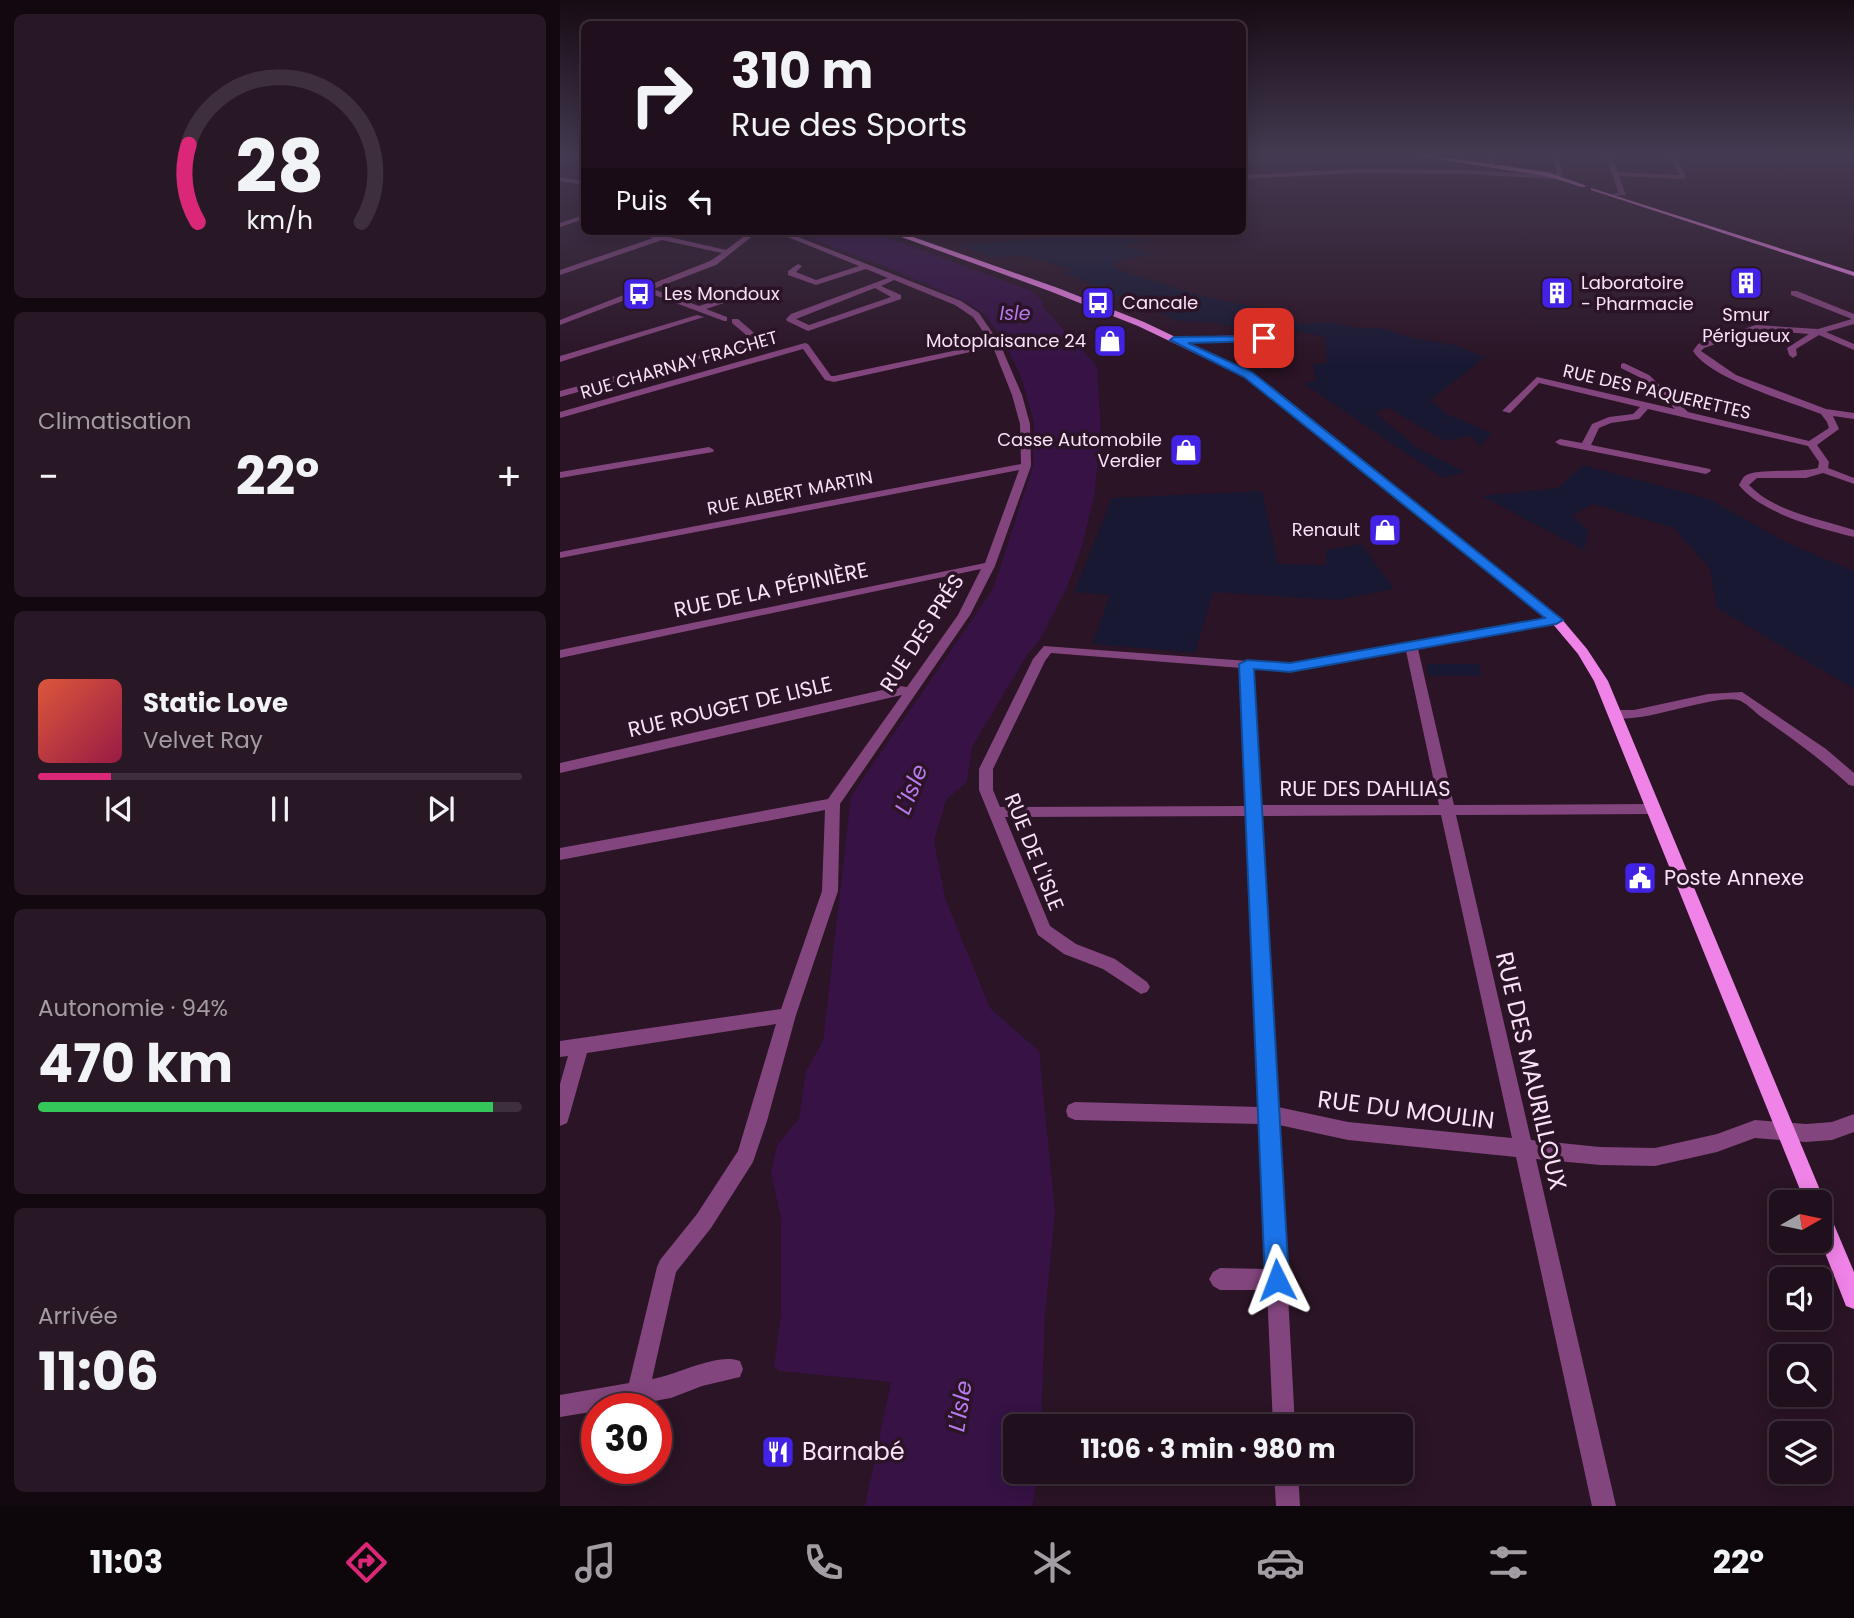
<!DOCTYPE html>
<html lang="fr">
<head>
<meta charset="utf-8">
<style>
	body { margin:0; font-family:Poppins,sans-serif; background:#281825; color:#f1f3f6; height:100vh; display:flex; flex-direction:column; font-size:26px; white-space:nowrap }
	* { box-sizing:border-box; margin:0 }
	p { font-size:23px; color:#a29ca3 }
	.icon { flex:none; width:38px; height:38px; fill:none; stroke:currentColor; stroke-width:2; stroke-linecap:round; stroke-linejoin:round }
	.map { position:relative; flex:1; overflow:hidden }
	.side { display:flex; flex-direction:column; gap:14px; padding:14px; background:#12080f; width:560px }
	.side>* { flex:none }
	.guide { position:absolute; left:21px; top:21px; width:665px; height:214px; border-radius:10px; box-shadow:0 4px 18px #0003,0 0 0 2px #3d2f3b; background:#200f1c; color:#f1f3f6; overflow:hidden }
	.needle { width:46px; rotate:81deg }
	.tools { position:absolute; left:1209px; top:1190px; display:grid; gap:14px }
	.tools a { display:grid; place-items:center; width:63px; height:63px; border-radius:10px; background:#200f1c; box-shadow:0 4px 18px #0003,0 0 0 2px #3d2f3b; font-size:35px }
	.speed { position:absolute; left:21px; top:1393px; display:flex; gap:14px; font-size:35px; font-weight:700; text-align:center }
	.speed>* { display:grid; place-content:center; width:91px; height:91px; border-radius:50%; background:#200f1c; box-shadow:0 4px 18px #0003,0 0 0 2px #3d2f3b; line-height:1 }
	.speed .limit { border:10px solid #d22; background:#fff; color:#111 }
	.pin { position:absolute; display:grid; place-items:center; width:60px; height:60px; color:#fff; margin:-30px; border-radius:14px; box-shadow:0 4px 10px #0006 }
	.me { position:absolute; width:77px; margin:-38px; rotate:357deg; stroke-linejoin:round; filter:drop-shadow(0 0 5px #0008) }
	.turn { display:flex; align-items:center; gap:24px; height:147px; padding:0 35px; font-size:32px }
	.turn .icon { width:91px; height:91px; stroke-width:2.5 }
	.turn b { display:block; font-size:49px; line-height:60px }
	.then { display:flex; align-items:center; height:66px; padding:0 35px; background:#0003; gap:14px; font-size:26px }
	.big { font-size:52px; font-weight:700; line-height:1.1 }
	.side .widget { flex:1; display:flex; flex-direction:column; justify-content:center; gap:10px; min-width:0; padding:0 24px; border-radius:10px; background:#281825 }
	.side .dial { align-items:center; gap:0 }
	.dial svg { height:182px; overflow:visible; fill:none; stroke:#3d2f3b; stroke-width:7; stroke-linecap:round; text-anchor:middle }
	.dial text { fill:#f1f3f6; stroke:none }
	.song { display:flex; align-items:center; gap:21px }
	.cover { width:84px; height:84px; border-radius:10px; background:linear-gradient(135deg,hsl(10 70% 55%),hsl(340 70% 35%)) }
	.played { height:7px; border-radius:4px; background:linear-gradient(90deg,#db2777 15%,#3d2f3b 15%) }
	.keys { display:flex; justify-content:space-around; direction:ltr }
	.heat { display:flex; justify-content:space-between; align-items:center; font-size:38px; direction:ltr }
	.charge { height:10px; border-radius:5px; background:linear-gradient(90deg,#34c759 94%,#3d2f3b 0) }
	.trip { position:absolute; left:443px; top:1414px; width:410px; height:70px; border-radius:10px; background:#200f1c; box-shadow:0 4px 18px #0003,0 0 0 2px #3d2f3b; font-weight:700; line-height:70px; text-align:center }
	.tabs { display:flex; height:112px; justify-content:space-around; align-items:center; background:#0d060b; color:#a29ca3 }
	.tabs .icon { width:49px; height:49px }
	.tabs .on { color:#db2777 }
	.tabs b { font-size:32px; color:#f1f3f6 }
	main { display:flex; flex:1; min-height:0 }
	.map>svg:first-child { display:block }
	.green { fill:#191833 }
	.water { fill:#361245 }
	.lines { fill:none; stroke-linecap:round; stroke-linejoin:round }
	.minor { fill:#83457d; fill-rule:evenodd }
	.secondary { fill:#f083e7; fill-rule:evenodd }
	.route { fill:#1a73e8; stroke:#114b97; stroke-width:2 }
	.labels { text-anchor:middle; stroke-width:7; stroke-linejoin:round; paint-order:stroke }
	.far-poi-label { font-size:18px; fill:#fbe1f7; stroke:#2a1425; text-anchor:start }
	.far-street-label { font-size:18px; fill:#fbe1f7; stroke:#2a1425 }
	.far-water-label { font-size:19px; font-style:italic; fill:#b87aef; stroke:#2a1425 }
	.street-label { font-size:21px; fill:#fbe1f7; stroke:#2a1425 }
	.poi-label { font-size:21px; fill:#fbe1f7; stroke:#2a1425; text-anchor:start }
	.water-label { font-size:23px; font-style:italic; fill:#b87aef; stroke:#2a1425 }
	.near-street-label { font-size:24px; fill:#fbe1f7; stroke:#2a1425 }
	.near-poi-label { font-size:24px; fill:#fbe1f7; stroke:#2a1425; text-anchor:start }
</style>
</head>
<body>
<main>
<section class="side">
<div class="widget dial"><svg viewBox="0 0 100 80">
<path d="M14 69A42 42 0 1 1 86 69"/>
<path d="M14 69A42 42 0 0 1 10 35" stroke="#db2777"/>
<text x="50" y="56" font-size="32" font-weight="700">28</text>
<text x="50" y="72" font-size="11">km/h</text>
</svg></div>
<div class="widget"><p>Climatisation</p>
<div class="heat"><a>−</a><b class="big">22°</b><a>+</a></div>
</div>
<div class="widget">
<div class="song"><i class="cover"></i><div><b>Static Love</b><p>Velvet Ray</p></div></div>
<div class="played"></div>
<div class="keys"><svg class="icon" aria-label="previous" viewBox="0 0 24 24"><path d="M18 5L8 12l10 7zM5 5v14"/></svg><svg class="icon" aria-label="pause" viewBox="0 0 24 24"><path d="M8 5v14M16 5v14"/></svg><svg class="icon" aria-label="next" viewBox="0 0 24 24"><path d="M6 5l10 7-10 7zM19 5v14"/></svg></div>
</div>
<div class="widget"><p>Autonomie · 94%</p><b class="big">470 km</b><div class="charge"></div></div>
<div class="widget"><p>Arrivée</p><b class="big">11:06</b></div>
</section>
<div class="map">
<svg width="1294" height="1506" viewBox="0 0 1294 1506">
	<rect width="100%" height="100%" fill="#2a1425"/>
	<g class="green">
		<path d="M 481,231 L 588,240 L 562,246 L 596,254 L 557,261 L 553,268 L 645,297 L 702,308 L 724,322 L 741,324 L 770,322 L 797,328 L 821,328 L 852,338 L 895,345 L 925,357 L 870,400 L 887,414 L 931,433 L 920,446 L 911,436 L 884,441 L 829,408 L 814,412 L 859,449 L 905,472 L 883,478 L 744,384 L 756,381 L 753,364 L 767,363 L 765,337 L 731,330 L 702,332 L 655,323 L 618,321 L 505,273 L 511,269 L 466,256 L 429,257 L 398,245 L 480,239 Z"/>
		<path d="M 1023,465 L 1149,499 L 1226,542 L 1294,571 L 1294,689 L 1157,608 L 1150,569 L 1114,528 L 1033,504 L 1012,516 L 1029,531 L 1024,550 L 922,496 L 998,488 Z"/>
		<path d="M 702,491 L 718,564 L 766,565 L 766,550 L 801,544 L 834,589 L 776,600 L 653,592 L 635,653 L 532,644 L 550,595 L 514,592 L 552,498 Z"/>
		<path d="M 866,664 L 919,664 L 922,676 L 869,676 Z"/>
	</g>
	<g class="water">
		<path d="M 0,159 L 24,162 L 24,180 L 0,176 Z"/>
		<path d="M 231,231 L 311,231 L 471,291 L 483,301 L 482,306 L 537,366 L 541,436 L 534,497 L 522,546 L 507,587 L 480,640 L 467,655 L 412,747 L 407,782 L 386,800 L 374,841 L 385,898 L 430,1008 L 479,1051 L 495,1212 L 485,1315 L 481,1426 L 455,1426 L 455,1472 L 479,1472 L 472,1506 L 305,1506 L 331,1382 L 219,1371 L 214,1366 L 221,1316 L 221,1219 L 211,1173 L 217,1145 L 239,1119 L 246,1071 L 263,1041 L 291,796 L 433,589 L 473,466 L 474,423 L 462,380 L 444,341 L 425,315 L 410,304 L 339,272 Z"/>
	</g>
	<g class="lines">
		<g class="minor">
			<path d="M 929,155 L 935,155 L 935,167 L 930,166 Z"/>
			<path d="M 992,155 L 998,155 L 1003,175 L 992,179 L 911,174 L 797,173 L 682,179 L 682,175 L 797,169 L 911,170 L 992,175 L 997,174 Z"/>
			<path d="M 1045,155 L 1051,155 L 1058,172 L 1119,175 L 1109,155 L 1115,155 L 1126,177 L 1123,179 L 1059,176 L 1066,195 L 1052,196 L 1052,194 L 1059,193 Z"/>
			<path d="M 0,177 L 24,181 L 24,185 L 0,181 Z"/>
			<path d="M 24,215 L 24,219 L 0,227 L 0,223 Z"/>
			<path d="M 69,231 L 83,231 L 166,250 L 191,231 L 199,231 L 156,265 L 93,289 L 139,306 L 196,288 L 203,290 L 146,309 L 167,317 L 167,321 L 164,321 L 86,292 L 0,325 L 0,320 L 150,261 L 162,253 L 102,240 L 0,275 L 0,270 L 93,238 Z"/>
			<path d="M 213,231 L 223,231 L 401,301 L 419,313 L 440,344 L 462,395 L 470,424 L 471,466 L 435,566 L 410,615 L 280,804 L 278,891 L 236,1015 L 207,1121 L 193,1162 L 151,1228 L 116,1272 L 92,1379 C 117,1375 158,1352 180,1361 L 183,1369 L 180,1377 L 142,1386 L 111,1398 L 50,1409 L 37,1409 L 37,1411 L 0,1417 L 0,1395 L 69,1383 L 97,1267 L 100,1260 L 137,1214 L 178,1151 L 216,1024 L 27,1053 L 9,1117 L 7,1123 L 0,1126 L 0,1084 L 8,1056 L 0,1057 L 0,1041 L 221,1009 L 262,891 L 265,810 L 0,860 L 0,848 L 268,799 L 342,695 L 0,773 L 0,763 L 340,686 L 347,687 L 398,615 L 421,569 L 0,658 L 0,650 L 425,563 L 459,470 L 0,558 L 0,552 L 461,464 L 460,424 L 452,395 L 433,347 L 274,382 L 265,380 L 243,349 L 0,418 L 0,412 L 245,343 L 248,344 L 271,376 L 274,376 L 431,343 L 413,317 L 395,305 L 334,280 L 321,286 L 341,295 L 341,299 L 248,331 L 227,321 L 226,319 L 231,314 L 328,278 L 306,269 L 256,285 L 228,275 L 228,271 L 238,264 L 242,266 L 236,272 L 256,280 L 299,266 ZM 315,288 L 331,297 L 249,325 L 236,319 Z"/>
			<path d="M 1231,291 L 1237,291 L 1294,314 L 1294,324 L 1266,332 L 1294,344 L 1294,350 L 1259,335 L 1236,349 L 1237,355 L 1233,358 L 1229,355 L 1227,348 L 1249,334 L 1197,330 L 1144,348 L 1141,351 L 1176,375 L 1266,409 L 1294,413 L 1294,419 L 1273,416 L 1279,429 L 1257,445 L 1269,462 L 1268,468 L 1294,478 L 1294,484 L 1263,473 L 1246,478 L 1197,478 L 1189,485 C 1215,512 1260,519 1294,530 L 1294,537 C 1259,528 1202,514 1179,485 C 1180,483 1183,477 1185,476 C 1195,468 1241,473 1258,468 L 1259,462 L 1248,446 L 1088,409 L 1079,419 L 1051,423 L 1039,428 L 1031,445 L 1150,469 L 1151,471 L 1146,474 L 1000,445 L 995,442 L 1000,439 L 1022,443 L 1032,424 L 1049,417 L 1073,414 L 1080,407 L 979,383 L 950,413 L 942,411 L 977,377 L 1115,409 L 1083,379 L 1061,368 L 1061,364 L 1064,363 L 1089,375 L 1128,412 L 1249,441 L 1269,428 L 1267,422 L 1261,414 C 1230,402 1149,378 1133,351 L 1138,344 L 1196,325 L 1258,329 L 1292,319 L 1231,295 Z"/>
			<path d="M 137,315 L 144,317 L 0,362 L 0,356 Z"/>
			<path d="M 172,319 L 178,319 L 200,338 L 200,342 L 0,397 L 0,391 L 191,339 L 172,323 Z"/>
			<path d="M 730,334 L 734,337 L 733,339 L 614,343 L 610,340 L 614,337 Z"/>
			<path d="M 149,447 L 154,450 L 153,452 L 0,478 L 0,472 Z"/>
			<path d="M 996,616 L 1002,620 L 1000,623 L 858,649 L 894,805 L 1093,804 L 1098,805 L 1100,809 L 1098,813 L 1093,814 L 896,815 L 971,1140 L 1040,1147 L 1095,1148 L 1157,1134 L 1195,1120 L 1246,1124 L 1272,1122 L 1294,1114 L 1294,1132 L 1272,1140 L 1246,1142 L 1195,1138 L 1157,1152 L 1095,1166 L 1040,1165 L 976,1159 L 1056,1506 L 1032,1506 L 956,1157 L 788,1140 L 719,1125 L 735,1426 L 713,1426 L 707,1290 L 660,1290 L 653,1286 L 649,1279 L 653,1272 L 660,1268 L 706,1269 L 700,1124 L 515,1120 L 508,1117 L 506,1111 L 508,1105 L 515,1102 L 699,1107 L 687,816 L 445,817 L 490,926 L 516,944 L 555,959 L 587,982 L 590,987 L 587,992 L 581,994 L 543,969 L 504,954 L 478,935 L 419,790 L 419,769 L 473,659 L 484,646 L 730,664 ZM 846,651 L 879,805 L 701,805 L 694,669 L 730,672 ZM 491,653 L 681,668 L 687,806 L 440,807 L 433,790 L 433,769 L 485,661 ZM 881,815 L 952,1138 L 788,1122 L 718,1107 L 702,816 Z"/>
			<path d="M 1182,692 L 1266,749 L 1294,773 L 1294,786 L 1289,785 C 1261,759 1231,738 1200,716 C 1194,711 1185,702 1178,700 C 1150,694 1066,731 1048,714 L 1055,710 L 1074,710 L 1148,694 Z"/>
			<path d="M 714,1472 L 738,1472 L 740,1506 L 716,1506 Z"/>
		</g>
		<g class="secondary">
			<path d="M 7,155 L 24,155 L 24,159 Z"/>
			<path d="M 851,155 L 868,155 L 987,172 L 1027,186 L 1022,187 L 986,176 Z"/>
			<path d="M 1031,188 L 1294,272 L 1294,276 L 1031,190 Z"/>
			<path d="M 325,231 L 336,231 L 498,288 L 584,322 L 691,373 L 1000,617 L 1027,649 L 1048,681 L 1265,1202 L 1263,1206 L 1267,1208 L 1294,1272 L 1294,1309 L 1286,1306 L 1260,1240 L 1260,1202 L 1245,1202 L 1034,681 L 1018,654 L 992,623 L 685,377 L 578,326 L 492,292 Z"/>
		</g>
	</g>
	<linearGradient id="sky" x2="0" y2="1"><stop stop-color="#170b14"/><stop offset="0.42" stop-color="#443a51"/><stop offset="1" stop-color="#443a51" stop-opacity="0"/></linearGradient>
	<rect width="1294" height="366" fill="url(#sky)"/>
	<path class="route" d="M 707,336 L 708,338 L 704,341 L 628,343 L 692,372 L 1003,620 L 996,624 L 730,672 L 694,669 L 729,1280 L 725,1288 L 717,1292 L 708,1288 L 705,1280 L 679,664 L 687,660 L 730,663 L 985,618 L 684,377 L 610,340 L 614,337 Z"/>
	<defs>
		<symbol id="building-square" viewBox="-11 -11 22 22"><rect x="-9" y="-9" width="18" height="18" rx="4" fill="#4223e5" stroke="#2a1425"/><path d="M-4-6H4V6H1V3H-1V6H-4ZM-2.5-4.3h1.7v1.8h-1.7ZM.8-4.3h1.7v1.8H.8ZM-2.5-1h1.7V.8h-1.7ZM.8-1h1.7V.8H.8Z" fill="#fff"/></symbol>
		<symbol id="bus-square" viewBox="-11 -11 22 22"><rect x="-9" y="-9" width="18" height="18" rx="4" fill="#4223e5" stroke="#2a1425"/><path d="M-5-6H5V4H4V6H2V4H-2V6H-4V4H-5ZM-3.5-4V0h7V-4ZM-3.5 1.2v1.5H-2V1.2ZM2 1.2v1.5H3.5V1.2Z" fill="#fff"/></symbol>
		<symbol id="shop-square" viewBox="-11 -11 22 22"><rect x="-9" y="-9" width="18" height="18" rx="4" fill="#4223e5" stroke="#2a1425"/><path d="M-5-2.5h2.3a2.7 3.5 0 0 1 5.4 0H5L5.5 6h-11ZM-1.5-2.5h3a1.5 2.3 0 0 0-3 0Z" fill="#fff"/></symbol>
		<symbol id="civic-square" viewBox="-11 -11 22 22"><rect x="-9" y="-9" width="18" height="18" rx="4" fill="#4223e5" stroke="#2a1425"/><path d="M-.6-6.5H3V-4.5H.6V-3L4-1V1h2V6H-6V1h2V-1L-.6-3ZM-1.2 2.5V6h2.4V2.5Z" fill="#fff"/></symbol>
		<symbol id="restaurant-square" viewBox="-11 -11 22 22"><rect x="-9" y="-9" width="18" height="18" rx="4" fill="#4223e5" stroke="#2a1425"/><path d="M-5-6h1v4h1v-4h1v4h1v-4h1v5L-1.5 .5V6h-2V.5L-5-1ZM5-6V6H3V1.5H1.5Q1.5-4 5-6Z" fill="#fff"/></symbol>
	</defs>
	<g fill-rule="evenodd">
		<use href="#building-square" x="1167" y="264" width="38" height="38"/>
		<use href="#building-square" x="978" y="274" width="38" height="38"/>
		<use href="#bus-square" x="60" y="275" width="38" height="38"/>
		<use href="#bus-square" x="519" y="284" width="38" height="38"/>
		<use href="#shop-square" x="531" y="322" width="38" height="38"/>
		<use href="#shop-square" x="607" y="431" width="38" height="38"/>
		<use href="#shop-square" x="806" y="511" width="38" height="38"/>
		<use href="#civic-square" x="1061" y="859" width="38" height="38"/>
		<use href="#restaurant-square" x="199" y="1433" width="38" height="38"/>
	</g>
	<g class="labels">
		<g class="far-poi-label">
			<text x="1021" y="289">Laboratoire<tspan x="1021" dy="21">- Pharmacie</tspan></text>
			<text x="104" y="300">Les Mondoux</text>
			<text x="562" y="309">Cancale</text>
			<text x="1186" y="321" text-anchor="middle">Smur<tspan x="1186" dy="21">Périgueux</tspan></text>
			<text x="526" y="347" text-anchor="end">Motoplaisance 24</text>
			<text x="602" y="446" text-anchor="end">Casse Automobile<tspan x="602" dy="21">Verdier</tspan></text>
			<text x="800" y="536" text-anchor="end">Renault</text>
		</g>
		<g class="far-street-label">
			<text transform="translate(119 365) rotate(-16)" y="6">RUE CHARNAY FRACHET</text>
			<text transform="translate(1097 392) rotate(13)" y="6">RUE DES PAQUERETTES</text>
			<text transform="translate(230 493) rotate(-11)" y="6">RUE ALBERT MARTIN</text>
		</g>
		<g class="far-water-label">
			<text x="455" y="320">Isle</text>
		</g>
		<g class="street-label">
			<text transform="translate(211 590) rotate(-12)" y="7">RUE DE LA PÉPINIÈRE</text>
			<text transform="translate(362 633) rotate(-57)" y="7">RUE DES PRÉS</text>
			<text transform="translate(170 707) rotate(-13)" y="7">RUE ROUGET DE LISLE</text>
			<text x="805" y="796">RUE DES DAHLIAS</text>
			<text transform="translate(474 852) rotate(68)" y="7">RUE DE L'ISLE</text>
		</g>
		<g class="poi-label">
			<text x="1104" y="885">Poste Annexe</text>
		</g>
		<g class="water-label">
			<text transform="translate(351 789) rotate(-68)" y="8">L'Isle</text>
			<text transform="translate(400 1406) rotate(-81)" y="8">L'Isle</text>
		</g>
		<g class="near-street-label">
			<text transform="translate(971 1071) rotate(77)" y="8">RUE DES MAURILLOUX</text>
			<text transform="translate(846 1110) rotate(7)" y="8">RUE DU MOULIN</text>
		</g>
		<g class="near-poi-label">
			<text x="242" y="1460">Barnabé</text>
		</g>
	</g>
</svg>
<div class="tools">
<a><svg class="needle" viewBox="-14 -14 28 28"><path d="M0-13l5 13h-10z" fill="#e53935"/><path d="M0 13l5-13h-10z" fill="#a29ca3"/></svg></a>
<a><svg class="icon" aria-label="sound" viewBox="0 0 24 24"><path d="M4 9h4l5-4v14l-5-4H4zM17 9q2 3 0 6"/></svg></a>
<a><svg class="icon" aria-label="search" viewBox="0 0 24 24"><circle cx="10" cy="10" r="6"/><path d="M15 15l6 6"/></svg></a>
<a><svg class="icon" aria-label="layers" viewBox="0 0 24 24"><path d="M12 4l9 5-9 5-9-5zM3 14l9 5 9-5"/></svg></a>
</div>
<div class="speed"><div class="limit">30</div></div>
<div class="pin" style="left:704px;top:338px;background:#d93025"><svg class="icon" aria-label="arrive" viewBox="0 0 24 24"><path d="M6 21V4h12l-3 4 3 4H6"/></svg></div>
<svg class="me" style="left:717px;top:1280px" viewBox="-20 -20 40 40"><path d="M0-17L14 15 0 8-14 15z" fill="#1a73e8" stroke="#fff" stroke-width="4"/></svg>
<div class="trip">11:06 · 3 min · 980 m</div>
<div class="guide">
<div class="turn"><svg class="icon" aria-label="right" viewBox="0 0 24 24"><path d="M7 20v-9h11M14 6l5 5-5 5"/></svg><div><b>310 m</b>Rue des Sports</div></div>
<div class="then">Puis<svg class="icon" aria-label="left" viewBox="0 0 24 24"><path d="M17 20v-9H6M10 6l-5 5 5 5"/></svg></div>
</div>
</div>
</main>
<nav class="tabs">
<b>11:03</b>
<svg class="icon on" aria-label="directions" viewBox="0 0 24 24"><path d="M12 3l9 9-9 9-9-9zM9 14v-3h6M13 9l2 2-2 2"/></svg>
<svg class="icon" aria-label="music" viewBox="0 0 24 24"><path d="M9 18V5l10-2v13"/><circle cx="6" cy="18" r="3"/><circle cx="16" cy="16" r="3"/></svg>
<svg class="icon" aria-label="phone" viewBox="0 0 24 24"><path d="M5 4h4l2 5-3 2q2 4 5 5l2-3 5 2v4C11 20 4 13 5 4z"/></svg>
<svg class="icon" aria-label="climate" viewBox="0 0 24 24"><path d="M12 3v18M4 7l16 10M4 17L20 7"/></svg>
<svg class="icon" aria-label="car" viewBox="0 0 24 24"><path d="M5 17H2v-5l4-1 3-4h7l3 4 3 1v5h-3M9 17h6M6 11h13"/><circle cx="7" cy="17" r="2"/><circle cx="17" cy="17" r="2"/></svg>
<svg class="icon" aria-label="filters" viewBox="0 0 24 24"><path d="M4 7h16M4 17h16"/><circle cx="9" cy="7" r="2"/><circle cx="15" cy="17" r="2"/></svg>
<b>22°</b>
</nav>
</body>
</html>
